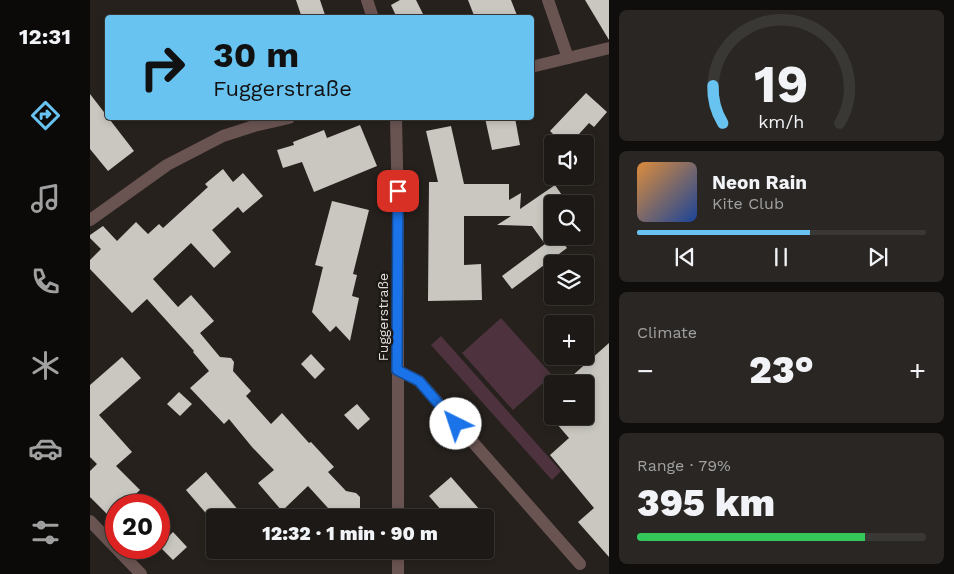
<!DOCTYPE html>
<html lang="en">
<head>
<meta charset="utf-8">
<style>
	body { margin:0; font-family:"Work Sans",sans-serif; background:#292623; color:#f1f3f6; height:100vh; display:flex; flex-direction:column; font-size:19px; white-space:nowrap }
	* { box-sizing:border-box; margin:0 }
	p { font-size:16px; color:#a0a0a1 }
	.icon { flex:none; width:28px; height:28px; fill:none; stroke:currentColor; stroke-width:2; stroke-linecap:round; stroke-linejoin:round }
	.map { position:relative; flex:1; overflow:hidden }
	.drawer { display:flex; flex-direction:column; gap:10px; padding:10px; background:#0f0e0c; width:345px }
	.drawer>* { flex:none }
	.guide { position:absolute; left:15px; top:15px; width:429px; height:105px; border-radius:5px; box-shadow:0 2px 8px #0003,0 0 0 1px #3a3835; background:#69c3f1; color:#111; overflow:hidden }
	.buttons { position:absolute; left:454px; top:135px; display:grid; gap:10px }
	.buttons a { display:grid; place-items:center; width:50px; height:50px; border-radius:5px; background:#1c1916; box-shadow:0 2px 8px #0003,0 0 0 1px #3a3835; font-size:25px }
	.speed { position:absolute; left:15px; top:494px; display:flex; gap:10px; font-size:25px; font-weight:700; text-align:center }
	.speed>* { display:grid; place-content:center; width:65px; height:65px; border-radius:50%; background:#1c1916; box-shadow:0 2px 8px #0003,0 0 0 1px #3a3835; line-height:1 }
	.speed .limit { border:8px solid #d22; background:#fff; color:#111 }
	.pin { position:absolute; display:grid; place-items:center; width:42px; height:42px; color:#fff; margin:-21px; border-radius:10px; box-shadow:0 2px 8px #0006 }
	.me { position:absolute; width:55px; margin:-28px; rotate:319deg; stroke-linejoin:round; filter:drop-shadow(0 0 4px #0008) }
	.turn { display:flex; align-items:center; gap:18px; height:105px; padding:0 25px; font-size:22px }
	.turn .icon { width:65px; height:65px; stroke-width:2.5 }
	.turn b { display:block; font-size:35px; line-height:42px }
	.big { font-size:38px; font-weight:800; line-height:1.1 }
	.drawer .tile { flex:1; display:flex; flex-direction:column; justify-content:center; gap:8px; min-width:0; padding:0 18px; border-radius:8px; background:#292623 }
	.drawer .dial { align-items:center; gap:0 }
	.dial svg { height:130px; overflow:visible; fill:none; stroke:#3a3835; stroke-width:7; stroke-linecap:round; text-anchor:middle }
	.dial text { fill:#f1f3f6; stroke:none }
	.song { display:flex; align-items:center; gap:15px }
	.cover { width:60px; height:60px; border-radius:8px; background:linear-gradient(135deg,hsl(30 70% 55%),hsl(220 70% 35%)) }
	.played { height:5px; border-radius:2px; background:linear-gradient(90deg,#69c3f1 60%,#3a3835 60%) }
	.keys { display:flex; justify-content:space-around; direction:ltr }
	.heat { display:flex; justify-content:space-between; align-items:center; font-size:28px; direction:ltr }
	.charge { height:8px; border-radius:4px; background:linear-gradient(90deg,#34c759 79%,#3a3835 0) }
	.trip { position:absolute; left:116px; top:509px; width:288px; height:50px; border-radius:5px; background:#1c1916; box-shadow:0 2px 8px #0003,0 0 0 1px #3a3835; font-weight:800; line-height:50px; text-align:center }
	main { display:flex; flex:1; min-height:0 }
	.tabs { display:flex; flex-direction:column; width:90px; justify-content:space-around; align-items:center; background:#0b0a09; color:#a0a0a1 }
	.tabs .icon { width:35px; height:35px }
	.tabs .current { color:#69c3f1 }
	.tabs b { font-size:22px; color:#f1f3f6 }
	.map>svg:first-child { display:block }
	.green { fill:#4e333f }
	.building { fill:#c9c7c0 }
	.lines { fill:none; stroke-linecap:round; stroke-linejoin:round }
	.minor { stroke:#6a5452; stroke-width:12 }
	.route-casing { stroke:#114b97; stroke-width:12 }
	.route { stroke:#1a73e8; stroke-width:9 }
	.labels { text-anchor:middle; stroke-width:5; stroke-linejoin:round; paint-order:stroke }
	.street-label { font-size:14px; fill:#dedad8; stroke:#1c1814 }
</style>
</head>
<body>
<main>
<nav class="tabs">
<b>12:31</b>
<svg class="icon current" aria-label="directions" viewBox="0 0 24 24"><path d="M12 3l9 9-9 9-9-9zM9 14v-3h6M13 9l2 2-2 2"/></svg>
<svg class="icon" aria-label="music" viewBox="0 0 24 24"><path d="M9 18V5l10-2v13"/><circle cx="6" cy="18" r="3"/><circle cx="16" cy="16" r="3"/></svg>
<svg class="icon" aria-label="phone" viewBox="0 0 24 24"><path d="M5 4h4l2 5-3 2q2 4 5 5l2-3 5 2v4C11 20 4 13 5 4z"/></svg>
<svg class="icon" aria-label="climate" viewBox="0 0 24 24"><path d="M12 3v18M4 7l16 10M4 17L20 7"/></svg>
<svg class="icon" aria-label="car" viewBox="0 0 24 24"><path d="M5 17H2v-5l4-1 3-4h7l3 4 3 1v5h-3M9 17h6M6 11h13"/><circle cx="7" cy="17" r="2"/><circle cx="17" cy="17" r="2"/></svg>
<svg class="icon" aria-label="filters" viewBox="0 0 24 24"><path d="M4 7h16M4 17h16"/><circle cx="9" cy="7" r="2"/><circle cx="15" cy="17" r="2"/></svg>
</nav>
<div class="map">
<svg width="519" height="574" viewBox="0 0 519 574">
	<rect width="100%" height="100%" fill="#26211d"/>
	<g class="green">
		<path d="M 411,318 L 462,375 L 423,410 L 372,353 Z"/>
		<path d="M 351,336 L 471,471 L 462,480 L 341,345 Z"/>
	</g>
	<g class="building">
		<path d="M 206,0 L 230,0 L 236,18 L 212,18 Z"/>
		<path d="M 310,0 L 326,0 L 335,18 L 307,18 L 301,5 Z"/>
		<path d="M 378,0 L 421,0 L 428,18 L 385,18 Z"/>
		<path d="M 495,0 L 519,0 L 519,40 Z"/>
		<path d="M 496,93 L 517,112 L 504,127 L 499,123 L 480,144 L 473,144 L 460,131 Z"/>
		<path d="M 0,94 L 44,151 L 18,171 L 0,149 Z"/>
		<path d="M 395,118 L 425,118 L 430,145 L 402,150 Z"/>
		<path d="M 270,125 L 287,166 L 224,192 L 212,162 L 193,168 L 187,150 L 204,145 L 203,142 L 234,130 L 237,138 Z"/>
		<path d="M 361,126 L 374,184 L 419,184 L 419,200 L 431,193 L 430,209 L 465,185 L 478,204 L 462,204 L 462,236 L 468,236 L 477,248 L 422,289 L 412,276 L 455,244 L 442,226 L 407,225 L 421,216 L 374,216 L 374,265 L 391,264 L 392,300 L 338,301 L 339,182 L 348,182 L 336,131 Z"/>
		<path d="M 133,169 L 143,182 L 153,173 L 173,196 L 153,213 L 148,207 L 122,230 L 141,252 L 124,268 L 101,243 L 63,279 L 88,307 L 101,295 L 124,321 L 110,333 L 130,357 L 141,358 L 144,362 L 143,371 L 161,391 L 156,396 L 181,424 L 192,413 L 219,443 L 221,442 L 244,467 L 238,472 L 256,491 L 266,493 L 270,497 L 270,508 L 278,518 L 228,518 L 238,508 L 218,486 L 192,511 L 168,483 L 184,470 L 162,447 L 139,419 L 134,424 L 100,388 L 119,371 L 103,352 L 104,351 L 57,299 L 42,313 L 0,269 L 0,260 L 11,249 L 0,238 L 0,235 L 13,226 L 27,241 L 46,222 L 58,234 L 69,224 L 73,228 L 118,187 L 115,184 Z"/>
		<path d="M 242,201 L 279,210 L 263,274 L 267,275 L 262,296 L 269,298 L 260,341 L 246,326 L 240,332 L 222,312 L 233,267 L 225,265 Z"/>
		<path d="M 519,343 L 519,557 L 488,522 L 504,508 L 460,455 L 479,438 L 460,416 L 495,416 L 495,384 L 473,384 Z"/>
		<path d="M 221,354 L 235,369 L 225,379 L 211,364 Z"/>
		<path d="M 32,357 L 51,378 L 9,415 L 42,452 L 26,466 L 50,490 L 34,505 L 26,505 L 26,513 L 21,518 L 0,497 L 0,471 L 7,464 L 0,457 L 0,385 Z"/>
		<path d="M 89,392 L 102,404 L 90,416 L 77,404 Z"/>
		<path d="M 267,404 L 280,419 L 268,430 L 254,415 Z"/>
		<path d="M 116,472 L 155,518 L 120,518 L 96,490 Z"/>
		<path d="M 361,477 L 390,510 L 381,518 L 358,518 L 339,496 Z"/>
		<path d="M 83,532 L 97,547 L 83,560 L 69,546 Z"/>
	</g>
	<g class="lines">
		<g class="minor">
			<path d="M 277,0 L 283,18"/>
			<path d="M 458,0 L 478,58"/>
			<path d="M 441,67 L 519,48"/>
			<path d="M 306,118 L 308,211 L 308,518"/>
			<path d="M 0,220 L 77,165 L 133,136 L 164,126 L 199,118"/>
			<path d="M 307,370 L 329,381 L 490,564"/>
			<path d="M 0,521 L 51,574"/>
			<path d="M 308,550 L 308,574"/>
		</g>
	</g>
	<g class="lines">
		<defs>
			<path id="route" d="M 308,191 L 307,370 L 329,381 L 366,424"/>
		</defs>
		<use href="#route" class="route-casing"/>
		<use href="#route" class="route"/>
	</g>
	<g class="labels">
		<g class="street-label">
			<text transform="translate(293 317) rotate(-90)" y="5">Fuggerstraße</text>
		</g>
	</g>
</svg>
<div class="buttons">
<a><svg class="icon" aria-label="sound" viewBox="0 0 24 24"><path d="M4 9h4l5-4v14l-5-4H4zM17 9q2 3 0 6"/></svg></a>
<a><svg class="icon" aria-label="search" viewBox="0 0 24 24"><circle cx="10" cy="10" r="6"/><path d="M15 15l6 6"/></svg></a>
<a><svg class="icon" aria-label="layers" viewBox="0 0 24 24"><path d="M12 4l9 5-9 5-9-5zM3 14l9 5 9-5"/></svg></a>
<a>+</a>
<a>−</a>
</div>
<div class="speed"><div class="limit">20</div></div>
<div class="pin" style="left:308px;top:191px;background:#d93025"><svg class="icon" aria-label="arrive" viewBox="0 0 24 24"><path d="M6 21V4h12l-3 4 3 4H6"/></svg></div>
<svg class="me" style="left:366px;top:424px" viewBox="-20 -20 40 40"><circle r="19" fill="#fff"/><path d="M0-13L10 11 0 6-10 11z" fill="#1a73e8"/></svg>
<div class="trip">12:32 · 1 min · 90 m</div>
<div class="guide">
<div class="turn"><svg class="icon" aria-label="right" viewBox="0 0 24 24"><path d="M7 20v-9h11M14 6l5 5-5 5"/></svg><div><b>30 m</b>Fuggerstraße</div></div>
</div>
</div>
<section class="drawer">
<div class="tile dial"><svg viewBox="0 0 100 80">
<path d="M14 69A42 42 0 1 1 86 69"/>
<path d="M14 69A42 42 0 0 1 8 46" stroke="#69c3f1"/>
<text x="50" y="56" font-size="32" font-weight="700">19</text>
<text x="50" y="72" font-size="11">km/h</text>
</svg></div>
<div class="tile">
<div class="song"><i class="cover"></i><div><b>Neon Rain</b><p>Kite Club</p></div></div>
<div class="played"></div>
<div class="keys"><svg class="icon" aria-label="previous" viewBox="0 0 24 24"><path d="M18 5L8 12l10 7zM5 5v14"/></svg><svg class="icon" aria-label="pause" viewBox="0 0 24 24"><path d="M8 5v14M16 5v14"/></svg><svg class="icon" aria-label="next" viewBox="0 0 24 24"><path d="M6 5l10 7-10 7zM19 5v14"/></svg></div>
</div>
<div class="tile"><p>Climate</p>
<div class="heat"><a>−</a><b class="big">23°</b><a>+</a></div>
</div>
<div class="tile"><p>Range · 79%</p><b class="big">395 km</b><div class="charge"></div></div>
</section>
</main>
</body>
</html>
